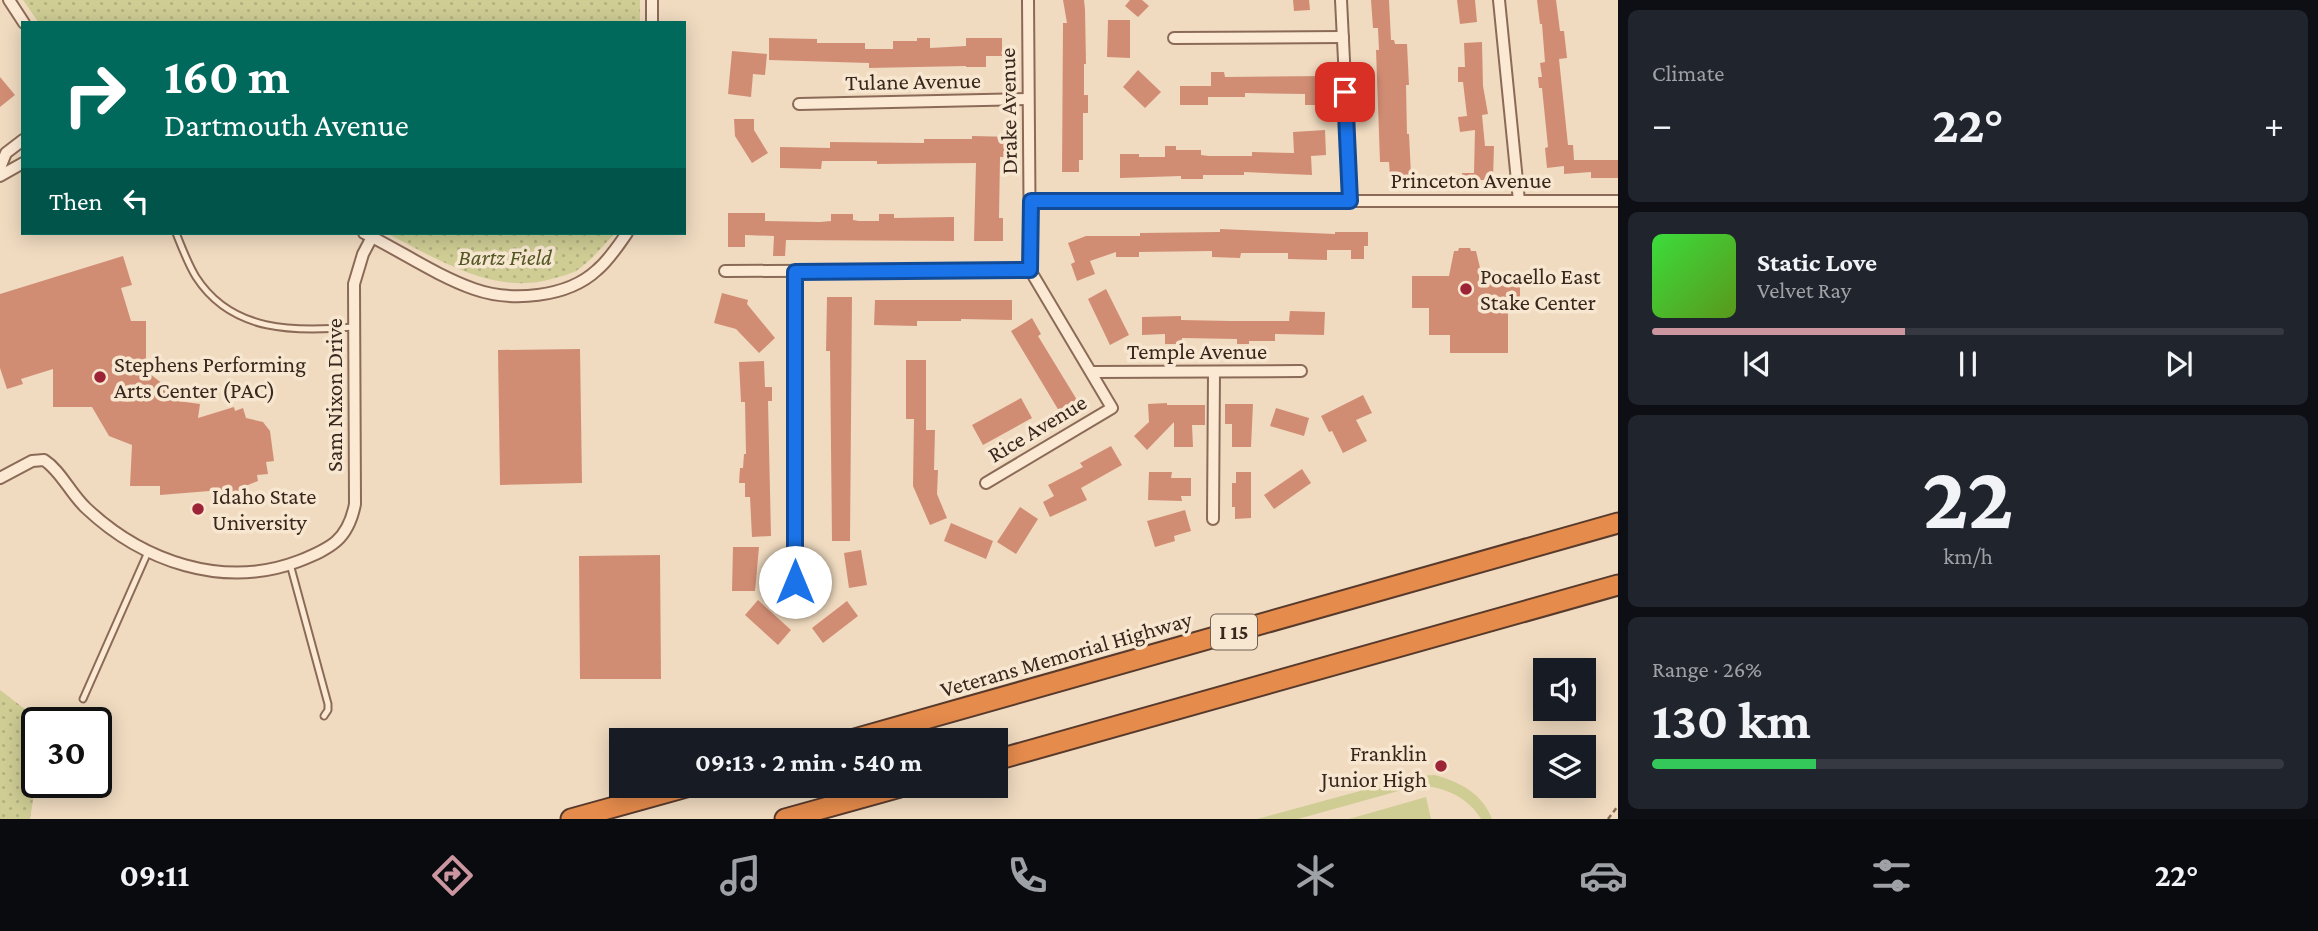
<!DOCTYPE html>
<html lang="en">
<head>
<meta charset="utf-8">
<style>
	body { margin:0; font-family:"Crimson Pro",serif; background:#20242c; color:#f1f3f6; height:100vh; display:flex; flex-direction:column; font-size:26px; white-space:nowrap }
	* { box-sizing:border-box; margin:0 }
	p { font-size:23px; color:#9ea1a6 }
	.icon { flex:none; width:38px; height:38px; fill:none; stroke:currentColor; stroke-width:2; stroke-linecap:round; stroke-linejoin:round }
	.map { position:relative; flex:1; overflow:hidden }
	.panel { display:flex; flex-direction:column; gap:10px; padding:10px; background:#0d0f14; width:700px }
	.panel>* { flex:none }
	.guide { position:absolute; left:21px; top:21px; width:665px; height:214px; border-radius:0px; box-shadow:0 4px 18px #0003; background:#00695c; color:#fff; overflow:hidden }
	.tools { position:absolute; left:1533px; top:658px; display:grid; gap:14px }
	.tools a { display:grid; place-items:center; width:63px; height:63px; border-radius:0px; background:#171b24; box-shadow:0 4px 18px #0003; font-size:35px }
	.speed { position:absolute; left:21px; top:707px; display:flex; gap:14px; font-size:35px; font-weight:700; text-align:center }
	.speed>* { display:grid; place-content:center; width:91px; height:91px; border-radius:50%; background:#171b24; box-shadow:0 4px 18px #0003; line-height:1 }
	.speed .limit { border:4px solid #111; border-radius:10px; background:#fff; color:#111 }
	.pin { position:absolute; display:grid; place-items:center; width:60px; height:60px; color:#fff; margin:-30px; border-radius:14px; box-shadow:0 4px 10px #0006 }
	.me { position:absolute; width:77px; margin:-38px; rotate:0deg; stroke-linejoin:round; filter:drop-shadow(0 0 5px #0008) }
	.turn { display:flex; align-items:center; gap:24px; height:147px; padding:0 28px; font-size:32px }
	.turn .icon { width:91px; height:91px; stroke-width:2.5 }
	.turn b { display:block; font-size:49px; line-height:60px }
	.then { display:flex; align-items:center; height:66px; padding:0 28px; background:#0003; gap:14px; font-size:26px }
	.big { font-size:52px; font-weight:700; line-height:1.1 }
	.panel .tile { flex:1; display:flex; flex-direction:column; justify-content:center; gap:10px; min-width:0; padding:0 24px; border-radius:10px; background:#20242c }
	.panel .dial { align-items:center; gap:0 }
	.dial b { font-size:91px; line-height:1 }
	.song { display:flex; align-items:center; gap:21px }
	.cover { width:84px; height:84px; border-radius:10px; background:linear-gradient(135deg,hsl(120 70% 55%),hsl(90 70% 35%)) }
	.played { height:7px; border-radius:4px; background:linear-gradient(90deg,#cb96a0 40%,#363941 40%) }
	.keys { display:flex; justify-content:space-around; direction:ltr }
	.heat { display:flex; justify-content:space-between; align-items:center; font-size:38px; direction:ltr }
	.charge { height:10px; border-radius:5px; background:linear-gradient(90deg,#34c759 26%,#363941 0) }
	.trip { position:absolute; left:609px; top:728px; width:399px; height:70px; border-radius:0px; background:#171b24; box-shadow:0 4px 18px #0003; font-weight:700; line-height:70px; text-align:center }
	.menu { display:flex; height:112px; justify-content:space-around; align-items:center; background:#090b0e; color:#9ea1a6 }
	.menu .icon { width:49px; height:49px }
	.menu .active { color:#cb96a0 }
	.menu b { font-size:32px; color:#f1f3f6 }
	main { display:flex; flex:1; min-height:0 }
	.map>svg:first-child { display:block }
	.park { fill:url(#park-dots) }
	.pitch { fill:#cfcd94 }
	.building { fill:#d18d74 }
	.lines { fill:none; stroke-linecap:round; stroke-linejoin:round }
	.service-casing { stroke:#8b6b57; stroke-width:9 }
	.minor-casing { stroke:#8b6b57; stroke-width:14 }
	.motorway-casing { stroke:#583a2c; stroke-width:23 }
	.path { stroke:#8b6b57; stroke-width:2.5; stroke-dasharray:5 3.5; stroke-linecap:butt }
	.service { stroke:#fbe9d4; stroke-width:5 }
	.minor { stroke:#fbe9d4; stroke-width:10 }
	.motorway { stroke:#e58b4c; stroke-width:19 }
	.route-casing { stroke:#114b97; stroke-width:18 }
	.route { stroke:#1a73e8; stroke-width:12 }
	.poi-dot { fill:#9d2436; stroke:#f7e6d0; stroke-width:2.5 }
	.labels { text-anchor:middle; stroke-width:7; stroke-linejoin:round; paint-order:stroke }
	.shield { fill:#f7e6d0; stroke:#726052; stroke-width:2 }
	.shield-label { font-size:21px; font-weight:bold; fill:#39261c }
	.street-label { font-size:23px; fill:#39261c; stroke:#f7e6d0 }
	.park-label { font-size:23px; font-style:italic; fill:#525722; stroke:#f7e6d0 }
	.poi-label { font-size:23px; fill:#39261c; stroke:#f7e6d0; text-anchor:start }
</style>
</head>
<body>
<main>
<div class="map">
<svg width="1618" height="819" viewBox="0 0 1618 819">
	<defs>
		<pattern id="park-dots" width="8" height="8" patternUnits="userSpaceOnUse" patternTransform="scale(1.75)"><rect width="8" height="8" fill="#cfcd94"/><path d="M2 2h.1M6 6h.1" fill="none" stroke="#b2b07f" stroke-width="1.8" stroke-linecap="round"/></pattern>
	</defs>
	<rect width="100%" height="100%" fill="#f0dbc0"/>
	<g class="park">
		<path d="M 23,0 L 640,0 L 640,23 L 39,23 Z"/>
		<path d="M 386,233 L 615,233 C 603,246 591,261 576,271 C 570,274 562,276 555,278 C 495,297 438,259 386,233 Z"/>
		<path d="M 0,690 L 43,723 L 37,723 L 37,776 L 30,819 L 0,819 Z"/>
	</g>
	<g class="pitch">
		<path d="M 1435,775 C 1461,783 1482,793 1492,819 L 1481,819 C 1467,796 1445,788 1420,785 L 1298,819 L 1257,819 L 1415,776 Z"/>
		<path d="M 1426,797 L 1431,819 L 1349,819 Z"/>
	</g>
	<g class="building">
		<path d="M 1063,0 L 1084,0 L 1085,9 L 1086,64 L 1084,64 L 1084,95 L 1088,95 L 1088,113 L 1083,113 L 1083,160 L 1079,160 L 1079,172 L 1062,172 L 1063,23 L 1067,23 Z"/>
		<path d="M 1130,0 L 1142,0 L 1149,6 L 1138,17 L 1125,6 Z"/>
		<path d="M 1293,0 L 1309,0 L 1310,10 L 1294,11 Z"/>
		<path d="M 1371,0 L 1389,0 L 1391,40 L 1394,40 L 1395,44 L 1407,44 L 1409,85 L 1406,85 L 1407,134 L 1409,134 L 1411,175 L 1390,176 L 1389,162 L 1380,162 L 1376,50 L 1379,50 L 1378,28 L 1373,28 Z"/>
		<path d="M 1457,0 L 1475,0 L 1477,22 L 1460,24 Z"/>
		<path d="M 1537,0 L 1556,0 L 1560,31 L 1564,31 L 1567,58 L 1559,59 L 1568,145 L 1573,145 L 1574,160 L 1618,160 L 1618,178 L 1591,178 L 1591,172 L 1564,174 L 1564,166 L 1547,168 L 1545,148 L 1548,147 L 1542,88 L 1539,88 L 1538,77 L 1542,77 L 1540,63 L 1545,62 L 1542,24 L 1540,24 Z"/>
		<path d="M 1108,20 L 1130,20 L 1130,58 L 1107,57 Z"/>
		<path d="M 769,38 L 817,39 L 817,43 L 865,43 L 865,49 L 893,49 L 893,41 L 917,41 L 917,38 L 930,38 L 930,48 L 966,46 L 966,38 L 1002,38 L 1002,56 L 986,56 L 986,67 L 966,67 L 966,66 L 869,68 L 869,63 L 769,60 Z"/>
		<path d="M 1482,42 L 1483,86 L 1488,114 L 1482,115 L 1485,146 L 1494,146 L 1493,180 L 1475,180 L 1475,188 L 1462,188 L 1462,173 L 1474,173 L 1475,130 L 1460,132 L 1458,117 L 1467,116 L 1463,82 L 1458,82 L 1458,67 L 1465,67 L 1464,43 Z"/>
		<path d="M 732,51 L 767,54 L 765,75 L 753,74 L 751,97 L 728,94 Z"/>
		<path d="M 1138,70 L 1161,92 L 1145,108 L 1123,87 Z"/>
		<path d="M 1211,72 L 1224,72 L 1225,77 L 1326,76 L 1326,105 L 1305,105 L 1305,94 L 1245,93 L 1245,97 L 1208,97 L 1208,105 L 1180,105 L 1180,86 L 1211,86 Z"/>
		<path d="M 0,77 L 15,95 L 0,107 Z"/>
		<path d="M 734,119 L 754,119 L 754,130 L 768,153 L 752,163 L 735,136 Z"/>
		<path d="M 1325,130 L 1326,155 L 1311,156 L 1312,175 L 1244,172 L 1244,175 L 1203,175 L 1203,179 L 1181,179 L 1181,176 L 1120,178 L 1120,154 L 1139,154 L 1139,157 L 1165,157 L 1165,146 L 1176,146 L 1176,150 L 1201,150 L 1201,155 L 1209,156 L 1252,156 L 1252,152 L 1294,153 L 1293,132 Z"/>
		<path d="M 972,136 L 1015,137 L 1014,157 L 1000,157 L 999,218 L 1003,218 L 1003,241 L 974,241 L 976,163 L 877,164 L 877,161 L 822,161 L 821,169 L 780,168 L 780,147 L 830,148 L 830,142 L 924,143 L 924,139 L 972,139 Z"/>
		<path d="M 728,213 L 765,213 L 765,221 L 820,222 L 831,221 L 831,214 L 853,214 L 853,220 L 859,221 L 879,221 L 879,214 L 894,214 L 894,218 L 954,217 L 954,241 L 786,240 L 785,256 L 773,256 L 774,236 L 745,235 L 745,247 L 728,247 Z"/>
		<path d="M 1220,229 L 1335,234 L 1335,232 L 1368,232 L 1368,246 L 1364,246 L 1364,259 L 1351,259 L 1351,250 L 1327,250 L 1327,260 L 1288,259 L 1288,253 L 1241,253 L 1240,258 L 1212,257 L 1212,251 L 1139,252 L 1139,257 L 1116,257 L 1116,252 L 1090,261 L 1095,274 L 1077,281 L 1071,264 L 1075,262 L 1068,243 L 1086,236 L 1140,236 L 1140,233 L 1220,232 Z"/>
		<path d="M 1459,248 L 1470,248 L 1471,251 L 1476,251 L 1482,276 L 1520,275 L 1520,301 L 1508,301 L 1508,353 L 1450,353 L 1450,335 L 1429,335 L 1429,308 L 1412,308 L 1412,276 L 1449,276 L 1454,251 L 1458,251 Z"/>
		<path d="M 123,256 L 132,285 L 121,288 L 131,321 L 146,321 L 146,371 L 163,384 L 171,400 L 200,404 L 198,418 L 234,407 L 235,411 L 243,408 L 246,418 L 263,422 L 270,431 L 274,461 L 266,462 L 268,474 L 257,475 L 258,481 L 243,487 L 243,494 L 222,495 L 222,490 L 160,495 L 160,486 L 130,486 L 132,445 L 109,436 L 92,407 L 53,407 L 53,369 L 21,379 L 23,384 L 7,389 L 0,368 L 0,294 Z"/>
		<path d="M 1106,289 L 1129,335 L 1110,345 L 1088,299 Z"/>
		<path d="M 722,293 L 748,300 L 747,304 L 775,338 L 759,353 L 736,329 L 714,323 Z"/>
		<path d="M 827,297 L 852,297 L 850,541 L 832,541 L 830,351 L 826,351 Z"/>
		<path d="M 875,300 L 1012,300 L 1012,320 L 961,319 L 961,321 L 917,321 L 917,326 L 874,325 Z"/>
		<path d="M 1290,311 L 1325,312 L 1324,335 L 1275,334 L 1275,341 L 1249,341 L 1249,344 L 1237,344 L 1237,339 L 1182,338 L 1182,344 L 1165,344 L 1165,334 L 1142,335 L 1142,317 L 1181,316 L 1181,320 L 1231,321 L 1289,321 Z"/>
		<path d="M 1032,318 L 1041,334 L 1038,336 L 1077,400 L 1059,411 L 1011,331 Z"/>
		<path d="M 580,349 L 582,483 L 500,485 L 498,350 Z"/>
		<path d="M 906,360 L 926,360 L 926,430 L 935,430 L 934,470 L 938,470 L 937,494 L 947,518 L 930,525 L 913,486 L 914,419 L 906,419 Z"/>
		<path d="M 764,361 L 765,387 L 772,387 L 772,401 L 768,401 L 771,536 L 752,537 L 750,497 L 745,497 L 745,483 L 739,483 L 740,468 L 743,468 L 744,454 L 746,454 L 745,402 L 741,402 L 739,362 Z"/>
		<path d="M 1363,395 L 1372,413 L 1356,420 L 1367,441 L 1343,453 L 1332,431 L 1329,432 L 1321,416 Z"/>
		<path d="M 1021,398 L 1032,418 L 983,445 L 972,425 Z"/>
		<path d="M 1167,403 L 1167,405 L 1205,405 L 1205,425 L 1192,425 L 1193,447 L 1174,447 L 1174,422 L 1147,450 L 1134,436 L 1149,422 L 1148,404 Z"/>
		<path d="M 1225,404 L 1253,404 L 1251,447 L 1232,447 L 1232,424 L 1225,424 Z"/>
		<path d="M 1276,408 L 1309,418 L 1304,436 L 1270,426 Z"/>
		<path d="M 1111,446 L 1122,465 L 1081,488 L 1087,500 L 1050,517 L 1043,502 L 1054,496 L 1048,485 L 1083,467 L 1080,463 Z"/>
		<path d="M 1302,469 L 1311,483 L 1274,509 L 1264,495 Z"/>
		<path d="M 1149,472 L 1172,472 L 1171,478 L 1191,478 L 1191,496 L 1181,496 L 1182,501 L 1148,500 Z"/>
		<path d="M 1236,472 L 1251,472 L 1251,518 L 1235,519 L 1235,507 L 1232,507 L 1232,483 L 1236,483 Z"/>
		<path d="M 1020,507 L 1038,519 L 1016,554 L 997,542 Z"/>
		<path d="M 1185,510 L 1191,531 L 1174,536 L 1175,541 L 1155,547 L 1147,521 Z"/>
		<path d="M 951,523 L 993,541 L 986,559 L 944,541 Z"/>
		<path d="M 733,547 L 759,547 L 755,591 L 732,591 Z"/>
		<path d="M 861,550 L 867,585 L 849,588 L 844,553 Z"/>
		<path d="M 660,555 L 661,679 L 580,679 L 579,556 Z"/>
		<path d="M 758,600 L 791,630 L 778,645 L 745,615 Z"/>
		<path d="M 847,601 L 858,616 L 823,643 L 812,628 Z"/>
	</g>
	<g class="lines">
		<defs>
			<g id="service">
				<path d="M 176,233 C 182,248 188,264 196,277 C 232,333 296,332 354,327"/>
				<path d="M 290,564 L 328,704 L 328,710 L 324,716"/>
				<path d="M 83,699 L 148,552"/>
			</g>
			<g id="minor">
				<path d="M 9,0 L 24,23"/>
				<path d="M 652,0 L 652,23"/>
				<path d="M 1341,0 L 1351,201"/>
				<path d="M 1499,0 L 1519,201"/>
				<path d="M 1174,38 L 1343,37"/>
				<path d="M 799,104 L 1028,99"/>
				<path d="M 0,168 L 6,153 L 23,140"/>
				<path d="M 0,176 L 23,163"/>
				<path d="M 1031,201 L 1618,201"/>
				<path d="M 364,233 C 401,251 435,275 474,289 C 511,302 567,298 597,270 C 609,260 618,246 627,233"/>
				<path d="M 725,271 L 1030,270"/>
				<path d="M 795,272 L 795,582"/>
				<path d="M 1093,372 L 1301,371"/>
				<path d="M 0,478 L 32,461 L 44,460 C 61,471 70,493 86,508 C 142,561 223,590 299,561 C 331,548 348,540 355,504 L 354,284 L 363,254 L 372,237"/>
				<path d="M 986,483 L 1112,408 L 1030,270 L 1028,0"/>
				<path d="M 1213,519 L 1214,372"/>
			</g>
			<g id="motorway">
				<path d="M 851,740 L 1618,523"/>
				<path d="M 996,760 L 1618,585"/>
				<path d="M 571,819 L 690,786"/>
				<path d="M 785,819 L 904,786"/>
			</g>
		</defs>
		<use href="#service" class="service-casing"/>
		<use href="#minor" class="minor-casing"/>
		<use href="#motorway" class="motorway-casing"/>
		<path class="path" d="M 1608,819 L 1618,806"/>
		<use href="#service" class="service"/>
		<use href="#minor" class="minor"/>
		<use href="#motorway" class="motorway"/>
	</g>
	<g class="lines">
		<defs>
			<path id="route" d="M 795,582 L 795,272 L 1030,270 L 1031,201 L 1350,201 L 1345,92"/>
		</defs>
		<use href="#route" class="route-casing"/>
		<use href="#route" class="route"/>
	</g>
	<g class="poi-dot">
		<circle cx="1466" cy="289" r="7"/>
		<circle cx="100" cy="377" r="7"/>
		<circle cx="198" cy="509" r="7"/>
		<circle cx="1441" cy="766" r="7"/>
	</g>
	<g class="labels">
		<rect class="shield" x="1211" y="614.5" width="46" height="35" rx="5"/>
		<g class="shield-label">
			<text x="1234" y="639">I 15</text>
		</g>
		<g class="street-label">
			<text transform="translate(913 81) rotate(-1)" y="8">Tulane Avenue</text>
			<text transform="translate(1008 111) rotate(-91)" y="8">Drake Avenue</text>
			<text x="1471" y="188">Princeton Avenue</text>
			<text x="1197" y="359">Temple Avenue</text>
			<text transform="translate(334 395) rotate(-90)" y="8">Sam Nixon Drive</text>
			<text transform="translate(1037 428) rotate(-31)" y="8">Rice Avenue</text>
			<text transform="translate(1066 654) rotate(-16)" y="8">Veterans Memorial Highway</text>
		</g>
		<g class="park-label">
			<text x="505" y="265">Bartz Field</text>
		</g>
		<g class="poi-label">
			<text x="1480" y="284">Pocaello East<tspan x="1480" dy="26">Stake Center</tspan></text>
			<text x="114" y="372">Stephens Performing<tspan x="114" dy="26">Arts Center (PAC)</tspan></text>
			<text x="212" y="504">Idaho State<tspan x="212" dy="26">University</tspan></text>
			<text x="1427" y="761" text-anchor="end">Franklin<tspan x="1427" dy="26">Junior High</tspan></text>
		</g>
	</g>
</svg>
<div class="tools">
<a><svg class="icon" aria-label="sound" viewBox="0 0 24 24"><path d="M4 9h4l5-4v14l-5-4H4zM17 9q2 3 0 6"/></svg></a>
<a><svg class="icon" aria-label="layers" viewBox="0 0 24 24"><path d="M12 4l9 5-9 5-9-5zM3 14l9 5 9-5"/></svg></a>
</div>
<div class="speed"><div class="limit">30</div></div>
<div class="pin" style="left:1345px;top:92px;background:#d93025"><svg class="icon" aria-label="arrive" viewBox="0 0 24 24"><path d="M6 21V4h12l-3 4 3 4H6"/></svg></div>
<svg class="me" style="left:795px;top:582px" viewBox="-20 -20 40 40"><circle r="19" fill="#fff"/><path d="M0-13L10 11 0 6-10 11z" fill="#1a73e8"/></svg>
<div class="trip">09:13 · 2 min · 540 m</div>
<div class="guide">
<div class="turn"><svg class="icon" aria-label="right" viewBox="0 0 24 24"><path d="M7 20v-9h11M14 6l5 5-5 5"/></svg><div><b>160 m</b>Dartmouth Avenue</div></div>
<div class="then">Then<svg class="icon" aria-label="left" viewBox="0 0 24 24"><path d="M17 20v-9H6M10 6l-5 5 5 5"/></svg></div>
</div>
</div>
<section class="panel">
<div class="tile"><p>Climate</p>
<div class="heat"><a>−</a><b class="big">22°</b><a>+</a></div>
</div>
<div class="tile">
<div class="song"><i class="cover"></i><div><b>Static Love</b><p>Velvet Ray</p></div></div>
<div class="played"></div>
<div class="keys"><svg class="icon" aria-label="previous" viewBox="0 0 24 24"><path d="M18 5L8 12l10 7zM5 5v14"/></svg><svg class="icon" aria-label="pause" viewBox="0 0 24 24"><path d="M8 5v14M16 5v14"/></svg><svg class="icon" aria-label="next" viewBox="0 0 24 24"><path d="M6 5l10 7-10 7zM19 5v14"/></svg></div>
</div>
<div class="tile dial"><b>22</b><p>km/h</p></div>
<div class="tile"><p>Range · 26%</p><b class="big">130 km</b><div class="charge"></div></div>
</section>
</main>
<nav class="menu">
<b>09:11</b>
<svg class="icon active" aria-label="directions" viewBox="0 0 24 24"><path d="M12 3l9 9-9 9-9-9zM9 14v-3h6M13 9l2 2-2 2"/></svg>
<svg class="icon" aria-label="music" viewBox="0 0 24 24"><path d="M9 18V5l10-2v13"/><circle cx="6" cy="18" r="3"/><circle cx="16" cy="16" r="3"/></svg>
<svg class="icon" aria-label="phone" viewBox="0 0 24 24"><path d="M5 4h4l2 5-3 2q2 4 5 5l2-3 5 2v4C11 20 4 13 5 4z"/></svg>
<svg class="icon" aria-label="climate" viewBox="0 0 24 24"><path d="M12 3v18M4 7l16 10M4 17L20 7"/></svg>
<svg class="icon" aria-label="car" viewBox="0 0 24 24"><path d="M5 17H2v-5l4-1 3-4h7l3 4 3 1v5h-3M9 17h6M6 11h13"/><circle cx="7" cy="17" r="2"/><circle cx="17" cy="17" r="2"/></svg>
<svg class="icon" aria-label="filters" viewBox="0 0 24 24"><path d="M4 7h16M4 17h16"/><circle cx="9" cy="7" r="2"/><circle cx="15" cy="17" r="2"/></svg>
<b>22°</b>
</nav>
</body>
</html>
